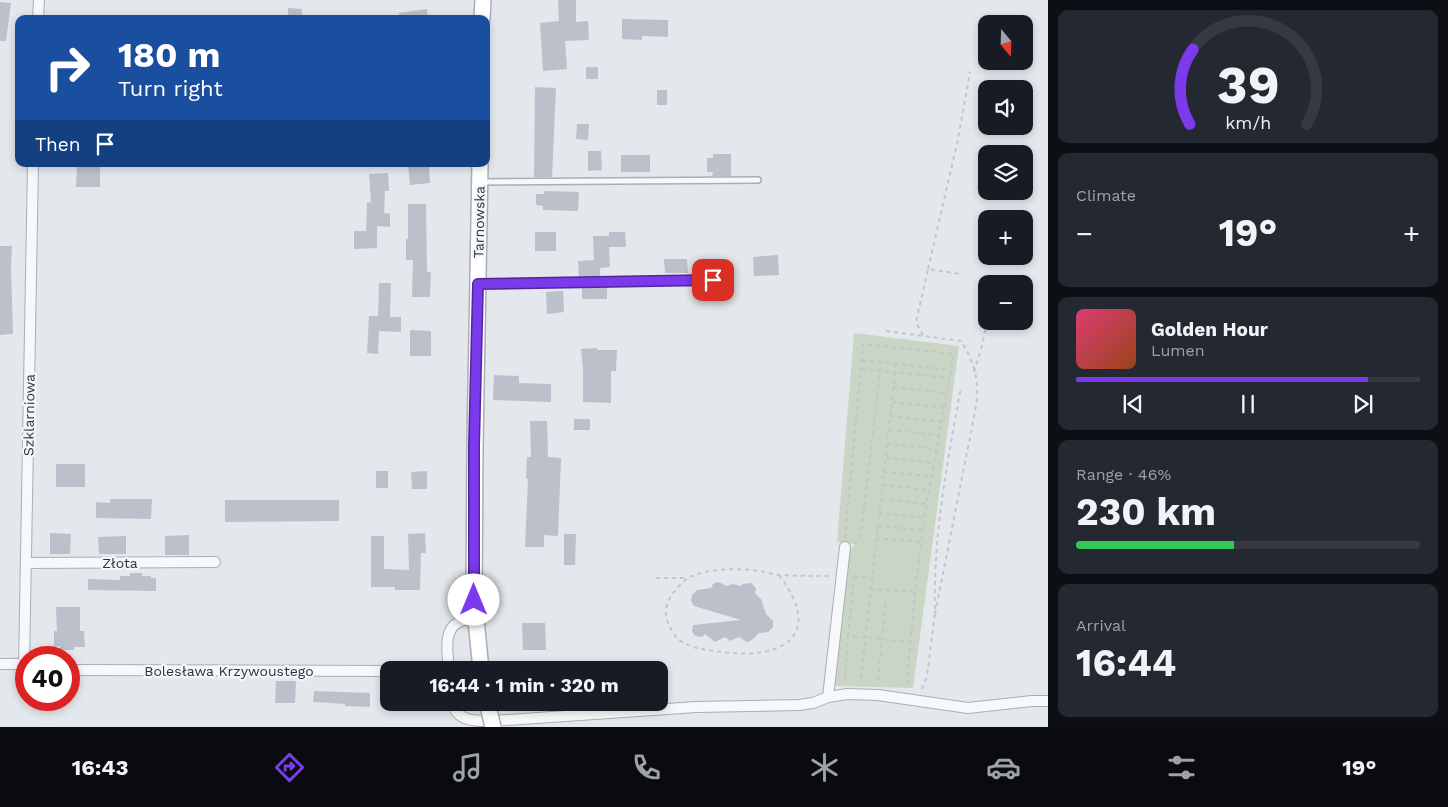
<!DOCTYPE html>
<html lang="en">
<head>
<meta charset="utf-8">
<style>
	body { margin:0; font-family:"Work Sans",sans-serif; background:#242831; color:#f1f3f6; height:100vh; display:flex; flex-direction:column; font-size:19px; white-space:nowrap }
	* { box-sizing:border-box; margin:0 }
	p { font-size:16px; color:#9ea1a6 }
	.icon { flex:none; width:28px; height:28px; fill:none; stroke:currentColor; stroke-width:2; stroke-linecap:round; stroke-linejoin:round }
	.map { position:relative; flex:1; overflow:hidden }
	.side { display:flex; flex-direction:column; gap:10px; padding:10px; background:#0d0f14; width:400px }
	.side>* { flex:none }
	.hud { position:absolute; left:15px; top:15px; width:475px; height:152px; border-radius:10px; box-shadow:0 2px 8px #0003; background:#1a4fa0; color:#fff; overflow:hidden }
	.needle { width:32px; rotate:161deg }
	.buttons { position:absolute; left:978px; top:15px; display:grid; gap:10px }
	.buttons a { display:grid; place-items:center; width:55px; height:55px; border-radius:10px; background:#171b24; box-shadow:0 2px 8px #0003; font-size:25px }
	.speed { position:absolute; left:15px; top:646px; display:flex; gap:10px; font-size:25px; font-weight:700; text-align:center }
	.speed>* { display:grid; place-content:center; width:65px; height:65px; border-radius:50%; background:#171b24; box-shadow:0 2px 8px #0003; line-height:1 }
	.speed .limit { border:8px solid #d22; background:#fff; color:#111 }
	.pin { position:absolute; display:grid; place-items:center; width:42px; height:42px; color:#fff; margin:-21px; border-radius:10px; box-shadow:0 2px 8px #0006 }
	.me { position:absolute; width:55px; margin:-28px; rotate:0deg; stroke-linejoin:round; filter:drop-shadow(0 0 4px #0008) }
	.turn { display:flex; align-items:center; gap:18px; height:105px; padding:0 20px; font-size:22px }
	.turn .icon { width:65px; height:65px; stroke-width:2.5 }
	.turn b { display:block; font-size:35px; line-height:42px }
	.then { display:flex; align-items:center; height:48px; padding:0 20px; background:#0003; gap:10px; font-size:19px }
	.big { font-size:38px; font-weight:700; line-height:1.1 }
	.side .card { flex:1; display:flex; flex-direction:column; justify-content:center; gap:8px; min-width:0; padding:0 18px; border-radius:10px; background:#242831 }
	.side .dial { align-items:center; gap:0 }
	.dial svg { height:130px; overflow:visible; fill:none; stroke:#363941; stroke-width:7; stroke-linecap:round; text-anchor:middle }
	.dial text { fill:#f1f3f6; stroke:none }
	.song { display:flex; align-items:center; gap:15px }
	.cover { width:60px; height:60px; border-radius:8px; background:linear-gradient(135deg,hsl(340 70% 55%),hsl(20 70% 35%)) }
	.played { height:5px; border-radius:2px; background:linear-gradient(90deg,#7c3aed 85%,#363941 85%) }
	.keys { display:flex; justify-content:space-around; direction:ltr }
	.heat { display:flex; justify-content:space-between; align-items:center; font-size:28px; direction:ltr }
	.charge { height:8px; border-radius:4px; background:linear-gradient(90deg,#34c759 46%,#363941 0) }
	.trip { position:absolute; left:380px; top:661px; width:288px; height:50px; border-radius:10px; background:#171b24; box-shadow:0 2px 8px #0003; font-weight:700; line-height:50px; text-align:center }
	.tabs { display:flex; height:80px; justify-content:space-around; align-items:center; background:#090b0e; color:#9ea1a6 }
	.tabs .icon { width:35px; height:35px }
	.tabs .current { color:#7c3aed }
	.tabs b { font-size:22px; color:#f1f3f6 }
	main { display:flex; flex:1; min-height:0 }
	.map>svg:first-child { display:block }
	.green { fill:#c9d6c5 }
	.building { fill:#bbc0ca }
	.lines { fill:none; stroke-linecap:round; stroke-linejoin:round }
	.lane-casing { stroke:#a9aeb7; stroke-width:8 }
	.street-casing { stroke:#a9aeb7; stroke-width:12 }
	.secondary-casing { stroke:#a9aeb7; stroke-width:18 }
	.path { stroke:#c2c5cb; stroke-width:2; stroke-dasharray:4 4; stroke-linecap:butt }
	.lane { stroke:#f7f8fa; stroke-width:5 }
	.street { stroke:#f7f8fa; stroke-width:10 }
	.secondary { stroke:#fff; stroke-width:15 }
	.secondary-bridge-casing { stroke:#a9aeb7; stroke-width:18; stroke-linecap:butt }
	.secondary-bridge { stroke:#fff; stroke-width:15 }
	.route-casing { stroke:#51269a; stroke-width:12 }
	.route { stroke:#7c3aed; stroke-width:9 }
	.labels { text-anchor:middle; stroke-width:4.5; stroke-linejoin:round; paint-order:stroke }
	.street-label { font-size:14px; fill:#2b3445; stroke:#f4f6f9 }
</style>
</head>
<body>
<main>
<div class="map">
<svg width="1048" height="727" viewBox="0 0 1048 727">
	<rect width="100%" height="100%" fill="#e4e7ec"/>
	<path class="green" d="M 854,333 L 959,346 L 913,688 L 835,686 L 849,553 L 855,544 L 837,542 Z"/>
	<g class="building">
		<path d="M 558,0 L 576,0 L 576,22 L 588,21 L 589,40 L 565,41 L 567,69 L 543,71 L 540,23 L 559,21 Z"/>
		<path d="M 0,2 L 11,3 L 6,41 L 0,41 Z"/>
		<path d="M 288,8 L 302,9 L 302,19 L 288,19 Z"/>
		<path d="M 427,9 L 428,19 L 400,19 L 399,13 Z"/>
		<path d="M 622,19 L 668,20 L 668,37 L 642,36 L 642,40 L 622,39 Z"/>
		<rect x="586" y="67" width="12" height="12"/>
		<path d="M 535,87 L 556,88 L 552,177 L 534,177 Z"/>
		<rect x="657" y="90" width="10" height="15"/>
		<path d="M 577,124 L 589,124 L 588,140 L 576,139 Z"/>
		<path d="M 588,151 L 601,151 L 602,170 L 588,171 Z"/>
		<path d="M 713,154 L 731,154 L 731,176 L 712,176 L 713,172 L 707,172 L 707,158 L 713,158 Z"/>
		<rect x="621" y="155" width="29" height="17"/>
		<path d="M 429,164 L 430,183 L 410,185 L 408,165 Z"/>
		<path d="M 77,167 L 100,167 L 100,187 L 76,187 Z"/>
		<path d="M 388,173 L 389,191 L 385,191 L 384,213 L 390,214 L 390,227 L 377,226 L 377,248 L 354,249 L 354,231 L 366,231 L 367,202 L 371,203 L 369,174 Z"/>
		<path d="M 544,191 L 579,192 L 578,211 L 543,210 L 543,206 L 536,205 L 536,194 L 544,194 Z"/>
		<path d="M 408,204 L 426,204 L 427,272 L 431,272 L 430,297 L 412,297 L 413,260 L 406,260 L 406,239 L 408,239 Z"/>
		<rect x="535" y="232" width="21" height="19"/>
		<path d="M 609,232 L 625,232 L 626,247 L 609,247 L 610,267 L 600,268 L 600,278 L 579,278 L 578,261 L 594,260 L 593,236 L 609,236 Z"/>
		<path d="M 0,246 L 12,246 L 11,268 L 13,334 L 0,335 Z"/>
		<path d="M 778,255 L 779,275 L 754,276 L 753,257 Z"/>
		<path d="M 664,259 L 687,259 L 688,273 L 665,273 Z"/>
		<path d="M 379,283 L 391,283 L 390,317 L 401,317 L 401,332 L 379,331 L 378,354 L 367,353 L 369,316 L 378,316 Z"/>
		<path d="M 601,286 L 607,287 L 607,299 L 582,299 L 582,287 Z"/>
		<path d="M 563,291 L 564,312 L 547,314 L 546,292 Z"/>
		<path d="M 410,330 L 431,331 L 431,356 L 410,356 Z"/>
		<path d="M 597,348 L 597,350 L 617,350 L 616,371 L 611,371 L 611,403 L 583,402 L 583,370 L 581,349 Z"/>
		<path d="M 494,375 L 519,376 L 519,383 L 551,384 L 551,402 L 493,400 Z"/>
		<rect x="574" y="419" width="16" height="11"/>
		<path d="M 530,421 L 547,421 L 548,457 L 561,458 L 558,536 L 544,535 L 544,547 L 525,547 L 528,479 L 526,479 L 527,457 L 531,457 Z"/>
		<rect x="56" y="464" width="29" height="23"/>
		<rect x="376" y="471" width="12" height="17"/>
		<path d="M 427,471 L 427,489 L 412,489 L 411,472 Z"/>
		<path d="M 110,499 L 152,499 L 151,519 L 96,518 L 96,502 L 110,503 Z"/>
		<path d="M 225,500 L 339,500 L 339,521 L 225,522 Z"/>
		<path d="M 50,533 L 71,534 L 70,554 L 50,554 Z"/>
		<path d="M 425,533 L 426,553 L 421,553 L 420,590 L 395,590 L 395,587 L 371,587 L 371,536 L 384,536 L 384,569 L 409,570 L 408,534 Z"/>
		<path d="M 564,534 L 576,534 L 575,565 L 564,565 Z"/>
		<path d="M 189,535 L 189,555 L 165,555 L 165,536 Z"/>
		<path d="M 126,536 L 126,554 L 99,554 L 98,537 Z"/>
		<path d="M 130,573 L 142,573 L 142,576 L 151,576 L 151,578 L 156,578 L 156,591 L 88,590 L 88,579 L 120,580 L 120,576 L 130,576 Z"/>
		<path d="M 718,582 L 727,586 L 733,584 L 741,586 L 743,584 L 751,583 L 756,588 L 755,593 L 761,599 L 766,614 L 773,621 L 773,627 L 768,632 L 759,633 L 752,640 L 747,642 L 739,637 L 730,641 L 725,637 L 715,642 L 705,634 L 702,637 L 695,636 L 692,631 L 693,625 L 741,620 L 694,606 L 691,601 L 692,595 L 697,590 L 711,588 L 713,584 Z"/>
		<path d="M 56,607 L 80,607 L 80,631 L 84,631 L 85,647 L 74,647 L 74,650 L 60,650 L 60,646 L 54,647 L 54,631 L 57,631 Z"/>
		<path d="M 522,623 L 545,623 L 546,650 L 523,650 Z"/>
		<path d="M 276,681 L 296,681 L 295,703 L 275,703 Z"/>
		<path d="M 314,691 L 370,693 L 370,707 L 345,706 L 345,704 L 313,702 Z"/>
	</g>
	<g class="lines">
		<defs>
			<g id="lane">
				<path d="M 480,182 L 758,180"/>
				<path d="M 479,284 L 713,280"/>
			</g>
			<g id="street">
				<path d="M 38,19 L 39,0"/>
				<path d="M 26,563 L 215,562"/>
				<path d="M 0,664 L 18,664 L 26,667"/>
				<path d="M 24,666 L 33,164"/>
				<path d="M 69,670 L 389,671"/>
				<path d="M 449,670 C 448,654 442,630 459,622 C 464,619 470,620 475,618"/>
				<path d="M 828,697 L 848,694 L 878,695 L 968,708 L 1032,701 L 1048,701"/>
				<path d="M 453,702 C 455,722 477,721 492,721 L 696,707 L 799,705 L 813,703 L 828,697 L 845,547"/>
			</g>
			<g id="secondary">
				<path d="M 482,19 L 483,0"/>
				<path d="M 480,164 L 475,445 L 474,600 L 481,670"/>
			</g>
		</defs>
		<use href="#lane" class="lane-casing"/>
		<use href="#street" class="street-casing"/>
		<use href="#secondary" class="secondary-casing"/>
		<g class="path">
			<path d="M 928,269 L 957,144 L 970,72"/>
			<path d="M 886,331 L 961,341 C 969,353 977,372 977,387 C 978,395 976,404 975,412 L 935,614"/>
			<path d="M 923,335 L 916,322 L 928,269 L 961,274"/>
			<path d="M 862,360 L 951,370"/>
			<path d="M 861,369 L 950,378"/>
			<path d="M 974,372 L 982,346 L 987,321"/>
			<path d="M 893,387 L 947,393"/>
			<path d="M 892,402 L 944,408"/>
			<path d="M 890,416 L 942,422"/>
			<path d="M 889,430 L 939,435"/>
			<path d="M 887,444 L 936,449"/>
			<path d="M 887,458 L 934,463"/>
			<path d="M 884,472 L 931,476"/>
			<path d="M 882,485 L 929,490"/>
			<path d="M 881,499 L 926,504"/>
			<path d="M 879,513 L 924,518"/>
			<path d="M 878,526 L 922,530"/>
			<path d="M 845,538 L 863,344 L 954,354 L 924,518 L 915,592 L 907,680 L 909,688"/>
			<path d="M 876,538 L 920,542"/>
			<path d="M 854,544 L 861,534 L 881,362"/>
			<path d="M 779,575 C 825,636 783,660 722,652 C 707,650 690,649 678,639 C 674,635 670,628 668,623 C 664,613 666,603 672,595 C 676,589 682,582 688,578 C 706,568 739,568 759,571 C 766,572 774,575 781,575 C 798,576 814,576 831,576"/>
			<path d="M 854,576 L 871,577"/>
			<path d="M 656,578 L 688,578"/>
			<path d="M 870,589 L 916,592"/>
			<path d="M 935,609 C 933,534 948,460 961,387"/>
			<path d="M 848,636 L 854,576"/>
			<path d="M 861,678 L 896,364"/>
			<path d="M 845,679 L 848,636 L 911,642"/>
			<path d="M 878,680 L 886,599"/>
			<path d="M 922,689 L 927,676 L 935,613"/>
		</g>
		<use href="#lane" class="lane"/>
		<use href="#street" class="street"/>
		<use href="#secondary" class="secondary"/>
		<defs>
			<path id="secondary-bridge" d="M 487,702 L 493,727"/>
		</defs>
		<use href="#secondary-bridge" class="secondary-bridge-casing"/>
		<use href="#secondary-bridge" class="secondary-bridge"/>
	</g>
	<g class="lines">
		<defs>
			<path id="route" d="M 474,600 L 474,446 L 478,284 L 713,280"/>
		</defs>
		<use href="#route" class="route-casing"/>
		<use href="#route" class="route"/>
	</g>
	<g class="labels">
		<g class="street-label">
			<text transform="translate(479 222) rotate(-89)" y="5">Tarnowska</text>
			<text transform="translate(29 415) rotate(-89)" y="5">Szklarniowa</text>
			<text x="120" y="568">Złota</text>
			<text x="229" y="676">Bolesława Krzywoustego</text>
		</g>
	</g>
</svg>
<div class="buttons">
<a><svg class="needle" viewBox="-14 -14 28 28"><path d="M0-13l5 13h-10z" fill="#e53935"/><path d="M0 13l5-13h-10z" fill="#9ea1a6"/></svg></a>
<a><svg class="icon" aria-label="sound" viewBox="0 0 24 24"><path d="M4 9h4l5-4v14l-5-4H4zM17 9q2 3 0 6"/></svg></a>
<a><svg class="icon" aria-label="layers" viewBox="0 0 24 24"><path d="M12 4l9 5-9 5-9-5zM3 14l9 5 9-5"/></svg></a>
<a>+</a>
<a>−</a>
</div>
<div class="speed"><div class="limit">40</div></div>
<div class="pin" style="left:713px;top:280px;background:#d93025"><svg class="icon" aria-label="arrive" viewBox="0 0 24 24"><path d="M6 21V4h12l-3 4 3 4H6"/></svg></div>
<svg class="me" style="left:474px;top:600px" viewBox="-20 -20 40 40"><circle r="19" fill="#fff"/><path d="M0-13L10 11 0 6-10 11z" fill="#7c3aed"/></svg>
<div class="trip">16:44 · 1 min · 320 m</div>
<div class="hud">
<div class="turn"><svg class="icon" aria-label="right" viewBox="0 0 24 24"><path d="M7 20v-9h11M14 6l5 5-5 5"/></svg><div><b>180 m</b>Turn right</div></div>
<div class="then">Then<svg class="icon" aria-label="arrive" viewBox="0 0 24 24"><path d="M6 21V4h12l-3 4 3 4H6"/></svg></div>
</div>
</div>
<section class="side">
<div class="card dial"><svg viewBox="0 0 100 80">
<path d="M14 69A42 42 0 1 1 86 69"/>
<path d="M14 69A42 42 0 0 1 16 23" stroke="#7c3aed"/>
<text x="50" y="56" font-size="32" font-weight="700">39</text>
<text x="50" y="72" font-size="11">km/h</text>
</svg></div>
<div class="card"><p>Climate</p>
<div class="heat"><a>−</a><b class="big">19°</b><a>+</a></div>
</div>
<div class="card">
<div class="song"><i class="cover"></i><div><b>Golden Hour</b><p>Lumen</p></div></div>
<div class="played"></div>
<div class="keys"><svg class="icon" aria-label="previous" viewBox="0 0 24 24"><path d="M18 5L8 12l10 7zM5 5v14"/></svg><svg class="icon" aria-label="pause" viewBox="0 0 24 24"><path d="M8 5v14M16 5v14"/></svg><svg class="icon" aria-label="next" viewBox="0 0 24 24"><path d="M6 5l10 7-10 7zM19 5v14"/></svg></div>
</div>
<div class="card"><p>Range · 46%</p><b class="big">230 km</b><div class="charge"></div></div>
<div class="card"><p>Arrival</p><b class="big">16:44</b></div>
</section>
</main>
<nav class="tabs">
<b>16:43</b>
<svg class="icon current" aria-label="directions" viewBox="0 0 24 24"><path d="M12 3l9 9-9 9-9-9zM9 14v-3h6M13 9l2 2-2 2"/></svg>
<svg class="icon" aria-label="music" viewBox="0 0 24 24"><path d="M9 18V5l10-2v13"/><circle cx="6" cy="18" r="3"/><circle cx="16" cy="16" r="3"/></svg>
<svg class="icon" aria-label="phone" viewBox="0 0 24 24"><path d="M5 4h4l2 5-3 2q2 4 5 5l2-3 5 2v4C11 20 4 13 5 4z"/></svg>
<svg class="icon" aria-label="climate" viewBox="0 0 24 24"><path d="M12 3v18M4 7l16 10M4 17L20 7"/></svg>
<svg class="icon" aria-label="car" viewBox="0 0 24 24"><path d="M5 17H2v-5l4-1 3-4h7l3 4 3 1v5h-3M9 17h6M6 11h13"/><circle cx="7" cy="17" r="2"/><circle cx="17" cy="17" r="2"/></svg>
<svg class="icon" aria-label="filters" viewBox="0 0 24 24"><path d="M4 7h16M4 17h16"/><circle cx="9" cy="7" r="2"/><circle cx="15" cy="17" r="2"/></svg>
<b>19°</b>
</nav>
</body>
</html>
